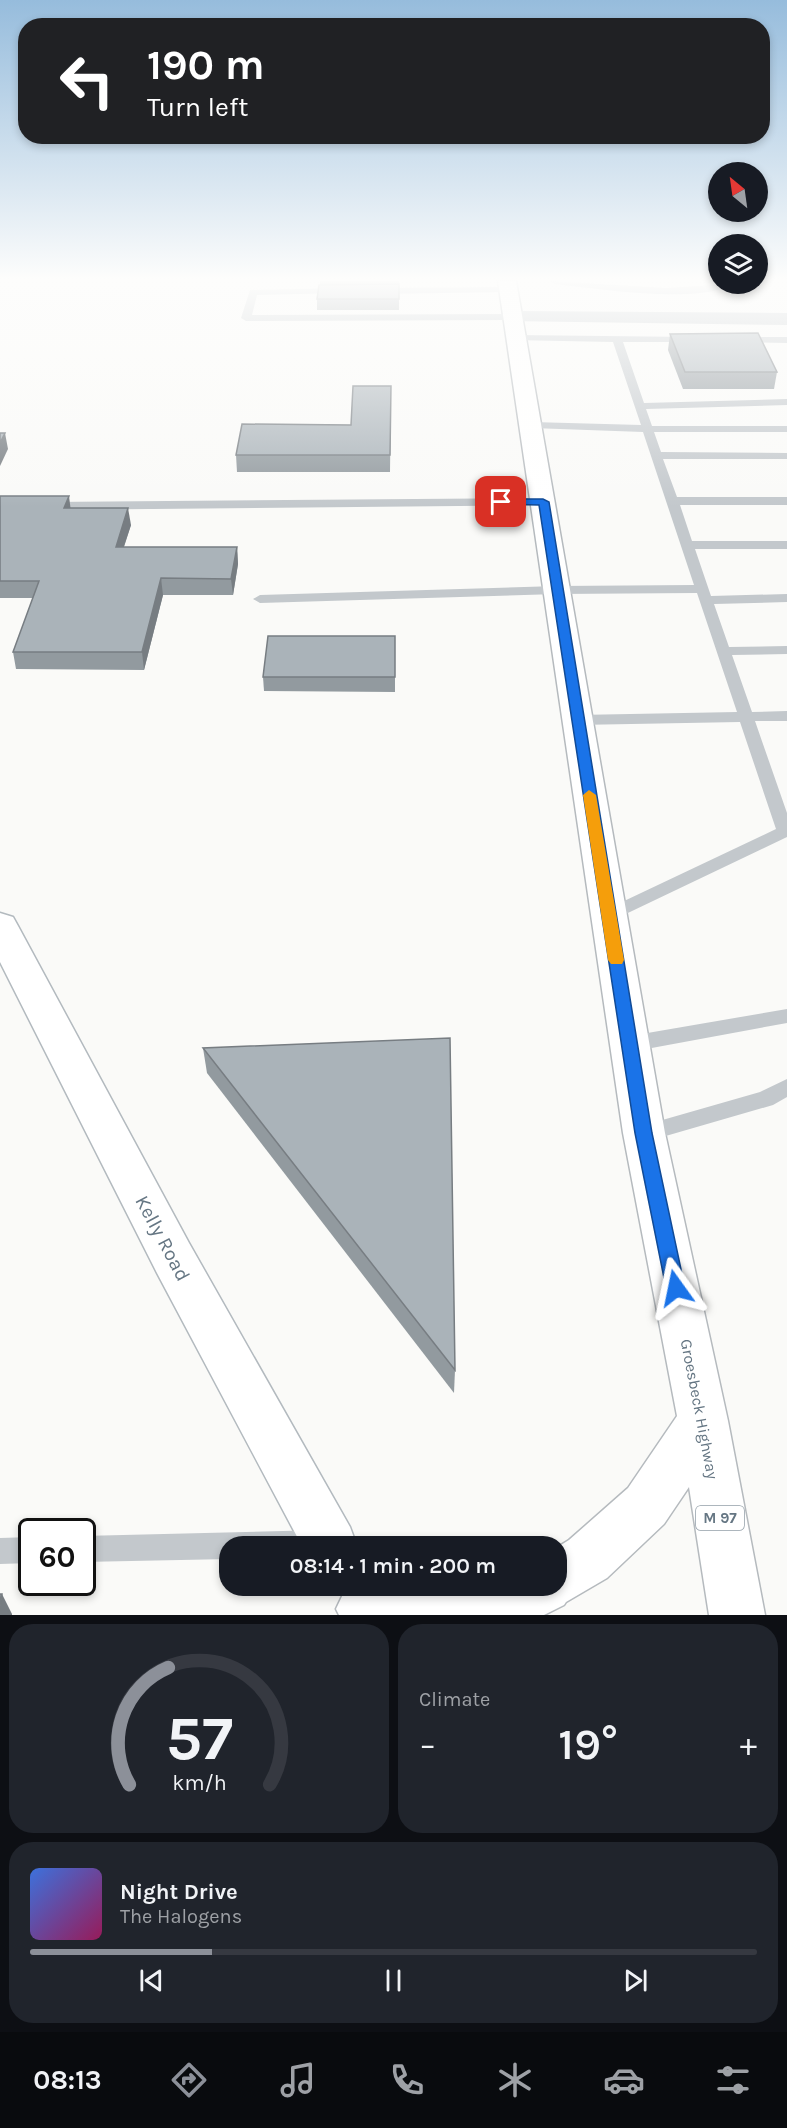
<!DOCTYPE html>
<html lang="en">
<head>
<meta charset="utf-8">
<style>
	body { margin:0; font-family:Karla,sans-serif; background:#20242c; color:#f1f3f6; height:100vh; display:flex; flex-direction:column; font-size:22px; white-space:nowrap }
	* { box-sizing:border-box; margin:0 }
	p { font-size:20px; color:#9ea1a6 }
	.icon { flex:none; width:33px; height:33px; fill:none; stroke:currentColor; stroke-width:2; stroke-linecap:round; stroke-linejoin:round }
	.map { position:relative; height:1615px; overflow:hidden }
	.side { display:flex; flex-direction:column; gap:9px; padding:9px; background:#0d0f14; flex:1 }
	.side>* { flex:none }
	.hud { position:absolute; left:18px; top:18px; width:752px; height:126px; border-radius:24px; box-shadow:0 3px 9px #0003; background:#202124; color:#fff; overflow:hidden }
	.needle { width:39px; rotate:331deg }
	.controls { position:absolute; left:708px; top:162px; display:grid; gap:12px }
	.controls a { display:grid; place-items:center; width:60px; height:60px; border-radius:50%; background:#171b24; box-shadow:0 3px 9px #0003; font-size:30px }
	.speed { position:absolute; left:18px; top:1518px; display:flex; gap:12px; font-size:30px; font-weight:700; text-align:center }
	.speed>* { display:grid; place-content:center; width:78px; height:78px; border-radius:50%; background:#171b24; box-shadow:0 3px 9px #0003; line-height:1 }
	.speed .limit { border:3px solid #111; border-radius:9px; background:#fff; color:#111 }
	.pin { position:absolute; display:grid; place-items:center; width:51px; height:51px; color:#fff; margin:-26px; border-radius:12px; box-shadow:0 3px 9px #0006 }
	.me { position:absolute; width:66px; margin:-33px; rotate:348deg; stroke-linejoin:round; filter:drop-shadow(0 0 4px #0008) }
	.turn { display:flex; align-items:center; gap:21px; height:126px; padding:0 30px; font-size:27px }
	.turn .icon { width:78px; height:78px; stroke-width:2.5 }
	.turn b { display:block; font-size:42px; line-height:51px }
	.big { font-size:45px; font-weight:600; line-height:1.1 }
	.side .tile { flex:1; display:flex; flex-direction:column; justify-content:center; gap:9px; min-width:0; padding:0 21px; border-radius:24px; background:#20242c }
	.side .dial { align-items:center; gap:0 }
	.dial svg { height:156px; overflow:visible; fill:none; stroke:#363941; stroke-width:7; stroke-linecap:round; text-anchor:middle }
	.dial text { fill:#f1f3f6; stroke:none }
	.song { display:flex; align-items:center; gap:18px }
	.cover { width:72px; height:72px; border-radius:9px; background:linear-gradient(135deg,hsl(220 70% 55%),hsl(330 70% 35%)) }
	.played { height:6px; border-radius:3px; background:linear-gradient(90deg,#8c9099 25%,#363941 25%) }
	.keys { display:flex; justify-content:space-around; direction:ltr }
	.heat { display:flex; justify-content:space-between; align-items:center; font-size:33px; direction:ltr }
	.side .tiles { flex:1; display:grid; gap:9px; grid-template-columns:1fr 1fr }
	.tile:last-child { grid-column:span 2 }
	.trip { position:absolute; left:219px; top:1536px; width:348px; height:60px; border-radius:24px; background:#171b24; box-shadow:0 3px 9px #0003; font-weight:600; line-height:60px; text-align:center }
	.menu { display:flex; height:96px; justify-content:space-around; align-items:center; background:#090b0e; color:#9ea1a6 }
	.menu .icon { width:42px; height:42px }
	.menu .current { color:#8c9099 }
	.menu b { font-size:27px; color:#f1f3f6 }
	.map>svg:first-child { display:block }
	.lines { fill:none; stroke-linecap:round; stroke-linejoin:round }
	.secondary-casing { stroke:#b3babf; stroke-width:3 }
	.primary-casing { stroke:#b5babe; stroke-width:3 }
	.lane { fill:#c3c8cc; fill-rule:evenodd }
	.street { fill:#c3c8cc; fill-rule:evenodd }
	.secondary { fill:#fff; fill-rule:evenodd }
	.primary { fill:#fff; fill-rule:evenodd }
	.wall { fill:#929a9f }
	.shaded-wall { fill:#777d82 }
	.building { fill:#aab3b9; stroke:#777d82; stroke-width:1.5 }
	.route { fill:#1a73e8; stroke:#114b97; stroke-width:1.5 }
	.slow { fill:#f59e0b }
	.labels { text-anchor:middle; stroke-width:6; stroke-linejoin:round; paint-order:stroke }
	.shield { fill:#fff; stroke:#939fa8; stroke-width:1.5 }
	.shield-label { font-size:15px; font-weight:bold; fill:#657683 }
	.street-label { font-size:16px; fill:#657683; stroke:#fff }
	.near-street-label { font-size:20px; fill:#657683; stroke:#fff }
</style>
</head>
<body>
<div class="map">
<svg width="787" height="1615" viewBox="0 0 787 1615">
	<rect width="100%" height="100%" fill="#fafaf8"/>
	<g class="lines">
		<defs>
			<path id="secondary" d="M 0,913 L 13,917 L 18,926 L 189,1243 L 350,1527 L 357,1546 L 302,1546 L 157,1273 L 0,962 Z"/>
			<path id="primary" d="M 498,281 L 516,281 L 665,1133 L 728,1421 L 765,1615 L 709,1615 L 689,1487 L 664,1524 L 607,1578 L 566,1602 L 564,1605 L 544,1615 L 339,1615 L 336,1609 L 345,1590 L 354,1586 L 556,1586 L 556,1548 L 569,1540 L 628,1488 L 677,1416 L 623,1133 Z"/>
		</defs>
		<use href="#secondary" class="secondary-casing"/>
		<use href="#primary" class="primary-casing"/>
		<g class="lane">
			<path d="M 550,281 L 666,288 L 731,284 C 701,305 592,288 555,284 Z"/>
			<path d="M 509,287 L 512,288 L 512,292 L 378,294 L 373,291 L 378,288 Z"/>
			<path d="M 340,288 L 345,291 L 343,293 L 257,295 L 252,315 L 513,314 L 518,317 L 513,320 L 246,321 L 241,318 L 250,290 Z"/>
			<path d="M 516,335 L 692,337 L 697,340 L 696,342 L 623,342 L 644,403 L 787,399 L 787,405 L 646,409 L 652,426 L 787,426 L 787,432 L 654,432 L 661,452 L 787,453 L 787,459 L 663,459 L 677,497 L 787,497 L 787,505 L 680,505 L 692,541 L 787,541 L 787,549 L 695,549 L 711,596 L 787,594 L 787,602 L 714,604 L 729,647 L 787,646 L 787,654 L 732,655 L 752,712 L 787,711 L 787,721 L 755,721 L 787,813 L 787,837 L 609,922 L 603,921 L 600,916 L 603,911 L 776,829 L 740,722 L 577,725 L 569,720 L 577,715 L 737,712 L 697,593 L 557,594 L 260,603 L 253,599 L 260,595 L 557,586 L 694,585 L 643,432 L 532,428 L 526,425 L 532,422 L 641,425 L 613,342 L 512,340 L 512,336 Z"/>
			<path d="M 739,337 L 787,337 L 787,343 L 735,342 L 734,340 Z"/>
			<path d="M 544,498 L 548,499 L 548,505 L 49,510 L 43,506 L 49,502 Z"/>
			<path d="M 787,1009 L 787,1023 L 630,1052 L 623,1049 L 620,1044 L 623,1039 L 630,1036 Z"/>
			<path d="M 787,1079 L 787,1097 L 773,1105 L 645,1142 L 638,1139 L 635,1133 L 638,1127 L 760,1092 Z"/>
			<path d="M 322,1530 L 331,1534 L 335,1543 L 334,1546 L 230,1546 L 230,1559 L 82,1562 L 82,1536 Z"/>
			<path d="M 32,1537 L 32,1563 L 0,1564 L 0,1538 Z"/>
		</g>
		<path class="street" d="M 513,311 L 787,313 L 787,325 L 506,321 L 503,317 L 506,313 Z"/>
		<use href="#secondary" class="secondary"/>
		<use href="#primary" class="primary"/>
	</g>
	<g class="wall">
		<path d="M 320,281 L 399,281 L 399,310 L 317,310 L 317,299 L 320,285 Z"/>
		<path d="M 670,334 L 777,372 L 774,389 L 683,389 L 668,350 Z"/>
		<path d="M 391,386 L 390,472 L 237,472 L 236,455 L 351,425 Z"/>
		<path d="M 0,496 L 71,508 L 131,525 L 124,547 L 237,547 L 238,564 L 233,595 L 163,595 L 144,670 L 16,669 L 13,652 L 33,598 L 0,598 Z"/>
		<path d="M 395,636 L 395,692 L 264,691 L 263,677 Z"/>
		<path d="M 203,1048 L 455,1370 L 454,1393 L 207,1073 Z"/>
	</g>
	<g class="shaded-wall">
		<path d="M 5,433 L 8,449 L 0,466 L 0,443 Z"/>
		<path d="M 69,496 L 71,512 L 64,508 Z"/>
		<path d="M 128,508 L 131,525 L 118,564 L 116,547 Z"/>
		<path d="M 237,547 L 238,564 L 233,595 L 231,579 Z"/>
		<path d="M 161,578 L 163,595 L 144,670 L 142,652 Z"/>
		<path d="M 2,1594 L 12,1614 L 12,1615 L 0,1615 L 0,1606 Z"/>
	</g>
	<g class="building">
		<path d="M 399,284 L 399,299 L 317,299 L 319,285 Z"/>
		<path d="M 758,333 L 777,372 L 685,372 L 670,334 Z"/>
		<path d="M 353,386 L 391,386 L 390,455 L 236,455 L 242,424 L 351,425 Z"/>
		<path d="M 0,433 L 5,433 L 0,443 Z"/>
		<path d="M 0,496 L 69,496 L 64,508 L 128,508 L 116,547 L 237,547 L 231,579 L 161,578 L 142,652 L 13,652 L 39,581 L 0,581 Z"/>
		<path d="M 268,636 L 395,636 L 395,677 L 263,677 Z"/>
		<path d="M 450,1038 L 455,1370 L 203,1048 Z"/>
		<path d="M 0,1594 L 2,1594 L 0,1606 Z"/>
	</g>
	<linearGradient id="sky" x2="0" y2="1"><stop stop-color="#96bcdc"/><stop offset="0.55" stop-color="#fdfdfc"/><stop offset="1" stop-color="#fdfdfc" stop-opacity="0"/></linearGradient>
	<rect width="787" height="507" fill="url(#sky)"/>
	<path class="route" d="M 501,499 L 543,499 L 549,502 L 652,1133 L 685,1288 L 682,1294 L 676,1297 L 669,1294 L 666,1288 L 635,1133 L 539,505 L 498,504 L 498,500 Z"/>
	<path class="slow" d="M 589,790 L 596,795 L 624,960 L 622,964 L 611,964 L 608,960 L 583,795 Z"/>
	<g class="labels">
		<rect class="shield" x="696" y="1506" width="48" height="24" rx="4.5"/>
		<g class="shield-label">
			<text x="720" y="1523">M 97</text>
		</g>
		<g class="street-label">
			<text transform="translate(700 1409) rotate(79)" y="6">Groesbeck Highway</text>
		</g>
		<g class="near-street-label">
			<text transform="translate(163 1238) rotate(62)" y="7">Kelly Road</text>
		</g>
	</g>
</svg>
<div class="controls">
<a><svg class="needle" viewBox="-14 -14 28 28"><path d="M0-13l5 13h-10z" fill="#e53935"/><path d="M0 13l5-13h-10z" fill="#9ea1a6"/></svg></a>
<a><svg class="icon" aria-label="layers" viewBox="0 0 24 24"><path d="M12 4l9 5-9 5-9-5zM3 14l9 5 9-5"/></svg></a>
</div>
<div class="speed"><div class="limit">60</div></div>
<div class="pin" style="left:501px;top:502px;background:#d93025"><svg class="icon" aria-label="arrive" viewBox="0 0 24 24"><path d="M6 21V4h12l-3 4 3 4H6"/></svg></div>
<svg class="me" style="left:676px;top:1288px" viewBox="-20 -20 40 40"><path d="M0-17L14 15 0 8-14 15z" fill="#1a73e8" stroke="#fff" stroke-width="4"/></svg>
<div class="trip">08:14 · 1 min · 200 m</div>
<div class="hud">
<div class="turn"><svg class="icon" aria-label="left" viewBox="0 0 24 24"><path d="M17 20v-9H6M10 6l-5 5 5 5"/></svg><div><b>190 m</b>Turn left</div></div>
</div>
</div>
<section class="side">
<div class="tiles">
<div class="tile dial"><svg viewBox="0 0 100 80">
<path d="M14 69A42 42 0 1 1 86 69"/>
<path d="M14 69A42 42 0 0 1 34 9" stroke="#8c9099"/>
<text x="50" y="56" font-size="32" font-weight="700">57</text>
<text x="50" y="72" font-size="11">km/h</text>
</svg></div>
<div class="tile"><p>Climate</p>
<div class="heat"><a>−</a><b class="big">19°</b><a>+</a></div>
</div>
<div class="tile">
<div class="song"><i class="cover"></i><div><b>Night Drive</b><p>The Halogens</p></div></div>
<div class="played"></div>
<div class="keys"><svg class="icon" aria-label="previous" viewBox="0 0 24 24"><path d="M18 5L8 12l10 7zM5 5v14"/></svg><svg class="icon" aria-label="pause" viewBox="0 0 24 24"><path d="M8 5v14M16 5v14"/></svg><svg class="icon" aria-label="next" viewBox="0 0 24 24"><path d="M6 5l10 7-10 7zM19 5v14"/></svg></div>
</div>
</div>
</section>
<nav class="menu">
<b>08:13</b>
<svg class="icon current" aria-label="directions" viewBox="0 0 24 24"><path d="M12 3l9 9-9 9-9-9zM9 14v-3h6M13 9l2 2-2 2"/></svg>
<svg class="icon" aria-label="music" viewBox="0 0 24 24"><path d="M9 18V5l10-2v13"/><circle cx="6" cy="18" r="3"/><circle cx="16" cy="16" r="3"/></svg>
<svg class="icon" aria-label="phone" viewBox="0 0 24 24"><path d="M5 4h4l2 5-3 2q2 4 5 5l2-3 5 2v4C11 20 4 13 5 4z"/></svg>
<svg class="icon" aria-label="climate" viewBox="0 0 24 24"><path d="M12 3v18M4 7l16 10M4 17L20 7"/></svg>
<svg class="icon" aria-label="car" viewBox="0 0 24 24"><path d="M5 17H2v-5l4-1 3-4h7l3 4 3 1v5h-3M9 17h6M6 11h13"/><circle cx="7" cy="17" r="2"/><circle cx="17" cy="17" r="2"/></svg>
<svg class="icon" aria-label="filters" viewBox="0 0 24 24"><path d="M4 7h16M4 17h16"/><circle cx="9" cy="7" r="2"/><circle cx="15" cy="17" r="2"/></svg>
</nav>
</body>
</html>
